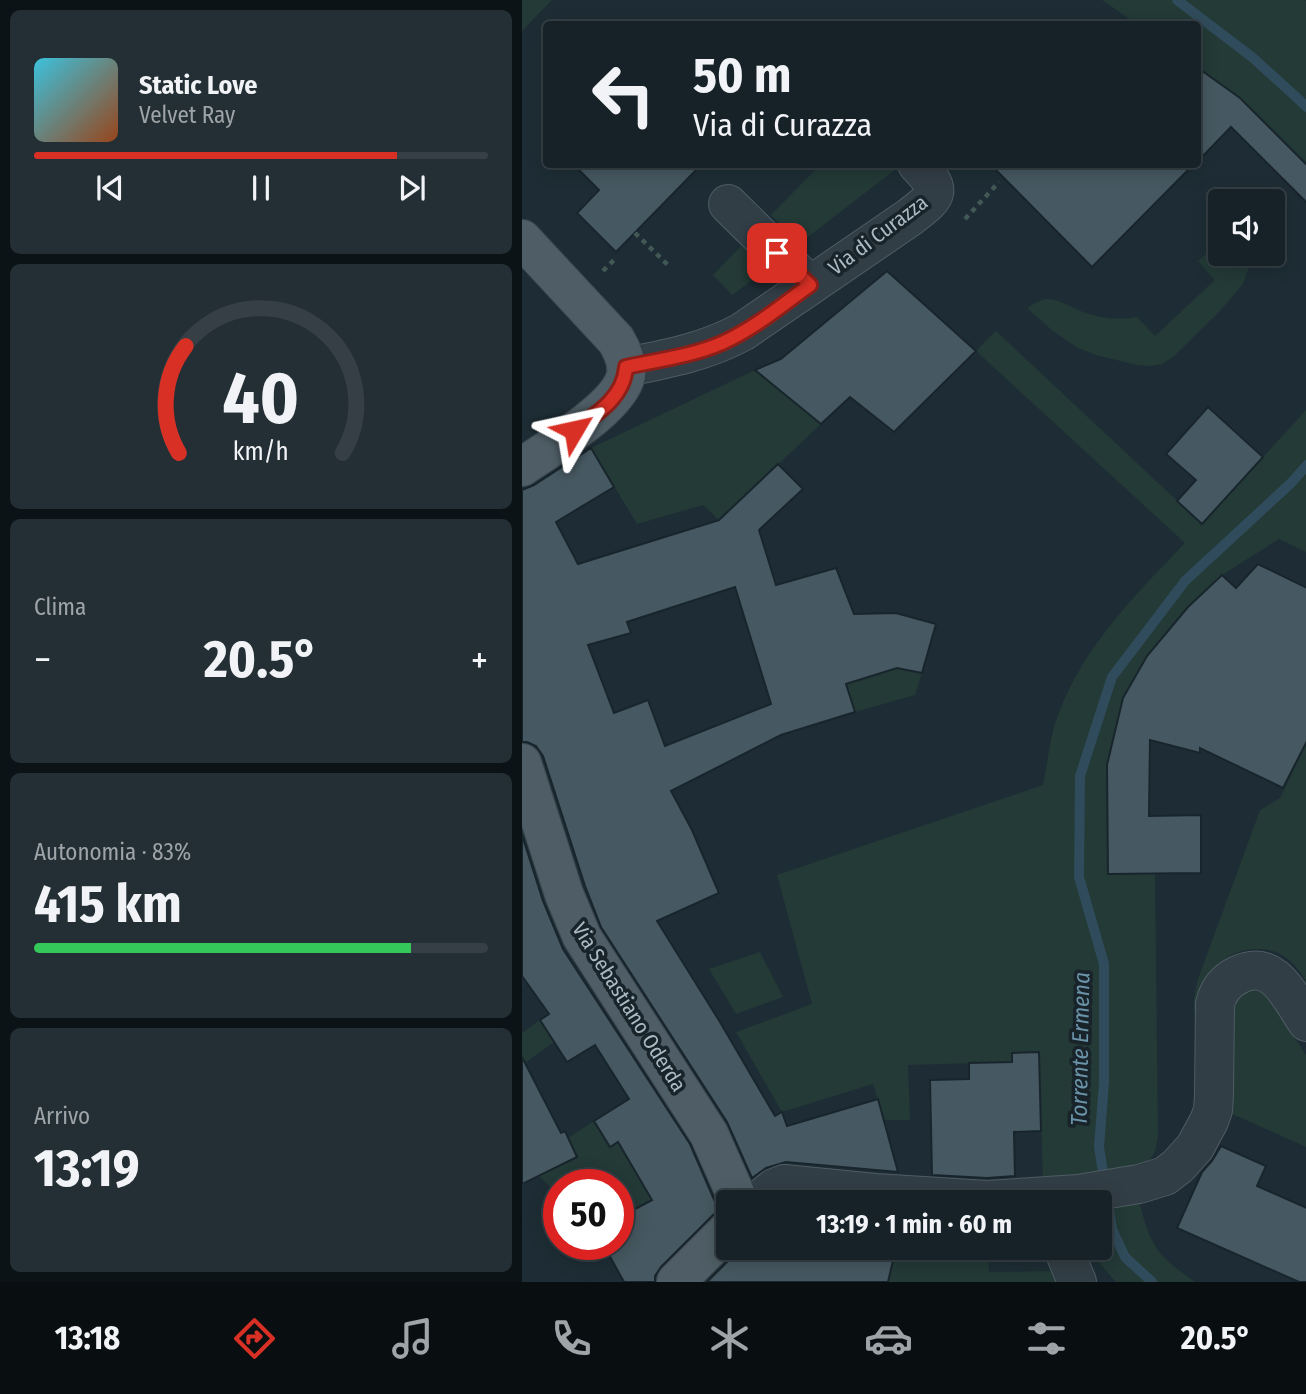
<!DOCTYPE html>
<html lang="it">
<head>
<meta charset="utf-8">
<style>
	body { margin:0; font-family:"Fira Sans Condensed",sans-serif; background:#232f34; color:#f1f3f6; height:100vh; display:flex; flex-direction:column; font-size:26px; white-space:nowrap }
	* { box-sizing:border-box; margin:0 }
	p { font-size:23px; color:#9ea4a8 }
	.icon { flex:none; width:38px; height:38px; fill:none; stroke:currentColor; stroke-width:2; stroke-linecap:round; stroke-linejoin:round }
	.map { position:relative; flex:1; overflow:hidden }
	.details { display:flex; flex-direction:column; gap:10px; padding:10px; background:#0c1316; width:522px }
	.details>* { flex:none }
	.top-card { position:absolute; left:21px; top:21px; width:658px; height:147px; border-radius:7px; box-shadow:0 4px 18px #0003,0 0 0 2px #353f45; background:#162228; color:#f1f3f6; overflow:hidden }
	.fabs { position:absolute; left:686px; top:189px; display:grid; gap:14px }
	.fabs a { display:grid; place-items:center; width:77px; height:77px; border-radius:7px; background:#162228; box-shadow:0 4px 18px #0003,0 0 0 2px #353f45; font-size:35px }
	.speed { position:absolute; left:21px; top:1169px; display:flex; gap:14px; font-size:35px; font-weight:700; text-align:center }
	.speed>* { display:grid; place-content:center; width:91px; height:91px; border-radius:50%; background:#162228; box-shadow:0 4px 18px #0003,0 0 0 2px #353f45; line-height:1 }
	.speed .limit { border:10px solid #d22; background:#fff; color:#111 }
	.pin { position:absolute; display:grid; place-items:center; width:60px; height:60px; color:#fff; margin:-30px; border-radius:14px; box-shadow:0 4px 10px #0006 }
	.me { position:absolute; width:77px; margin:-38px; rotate:54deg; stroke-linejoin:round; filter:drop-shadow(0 0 5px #0008) }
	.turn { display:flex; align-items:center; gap:24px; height:147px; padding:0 35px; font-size:32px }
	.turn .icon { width:91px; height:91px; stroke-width:2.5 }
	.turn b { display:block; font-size:49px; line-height:60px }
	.big { font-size:52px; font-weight:700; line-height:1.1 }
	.details .tile { flex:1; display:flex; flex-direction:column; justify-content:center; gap:10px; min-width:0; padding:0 24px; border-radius:10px; background:#232f34 }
	.details .dial { align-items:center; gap:0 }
	.dial svg { height:182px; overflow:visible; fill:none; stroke:#353f45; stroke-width:7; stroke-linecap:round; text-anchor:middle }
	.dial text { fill:#f1f3f6; stroke:none }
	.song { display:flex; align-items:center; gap:21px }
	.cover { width:84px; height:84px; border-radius:10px; background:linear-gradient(135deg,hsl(190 70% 55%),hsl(20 70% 35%)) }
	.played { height:7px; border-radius:4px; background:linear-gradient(90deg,#d93025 80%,#353f45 80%) }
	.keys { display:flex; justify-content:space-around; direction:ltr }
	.heat { display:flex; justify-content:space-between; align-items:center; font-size:38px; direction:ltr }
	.charge { height:10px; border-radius:5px; background:linear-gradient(90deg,#34c759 83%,#353f45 0) }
	.trip { position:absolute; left:194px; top:1190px; width:396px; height:70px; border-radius:7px; background:#162228; box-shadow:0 4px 18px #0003,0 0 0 2px #353f45; font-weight:700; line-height:70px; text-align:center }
	.tab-bar { display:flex; height:112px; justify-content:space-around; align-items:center; background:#090e10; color:#9ea4a8 }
	.tab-bar .icon { width:49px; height:49px }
	.tab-bar .active { color:#d93025 }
	.tab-bar b { font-size:32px; color:#f1f3f6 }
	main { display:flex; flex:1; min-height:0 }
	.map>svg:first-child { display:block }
	.green { fill:#233a36 }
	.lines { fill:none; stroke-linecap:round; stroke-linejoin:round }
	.stream { stroke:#304b5b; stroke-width:10 }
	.building { fill:#465861; stroke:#19252c; stroke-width:2; fill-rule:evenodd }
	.minor-casing { stroke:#4f5c64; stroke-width:40 }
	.major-casing { stroke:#3e4a52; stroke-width:40 }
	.path { stroke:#425855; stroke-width:4.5; stroke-dasharray:5 5; stroke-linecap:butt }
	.minor { stroke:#323e46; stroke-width:38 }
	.major { stroke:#4f5e66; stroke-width:38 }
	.route-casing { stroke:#8d1f18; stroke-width:18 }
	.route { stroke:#d93025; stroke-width:12 }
	.labels { text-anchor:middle; stroke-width:7; stroke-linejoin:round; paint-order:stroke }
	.street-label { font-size:21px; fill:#abbac3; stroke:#18232a }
	.water-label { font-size:23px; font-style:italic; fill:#6b93a8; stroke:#18232a }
</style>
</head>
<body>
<main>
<section class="details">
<div class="tile">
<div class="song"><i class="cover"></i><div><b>Static Love</b><p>Velvet Ray</p></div></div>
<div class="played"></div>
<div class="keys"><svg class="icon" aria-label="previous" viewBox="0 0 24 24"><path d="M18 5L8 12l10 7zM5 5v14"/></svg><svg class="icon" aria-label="pause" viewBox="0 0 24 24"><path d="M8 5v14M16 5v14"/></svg><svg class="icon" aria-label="next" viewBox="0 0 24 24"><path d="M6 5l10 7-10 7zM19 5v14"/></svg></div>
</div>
<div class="tile dial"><svg viewBox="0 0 100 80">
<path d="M14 69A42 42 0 1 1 86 69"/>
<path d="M14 69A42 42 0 0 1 17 22" stroke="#d93025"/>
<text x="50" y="56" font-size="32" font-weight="700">40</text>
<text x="50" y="72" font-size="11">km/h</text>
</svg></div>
<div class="tile"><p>Clima</p>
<div class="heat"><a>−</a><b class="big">20.5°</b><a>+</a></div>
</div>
<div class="tile"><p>Autonomia · 83%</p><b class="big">415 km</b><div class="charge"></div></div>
<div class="tile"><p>Arrivo</p><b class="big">13:19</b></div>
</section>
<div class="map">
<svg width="785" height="1282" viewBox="0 0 785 1282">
	<rect width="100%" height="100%" fill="#1e2d35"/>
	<g class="green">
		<path d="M 0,0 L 30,0 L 0,31 Z"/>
		<path d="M 580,0 L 783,0 L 785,2 L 784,165 L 718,98 L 676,68 L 676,24 L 615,24 Z"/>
		<path d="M 298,165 L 369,165 L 374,169 L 278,243 L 249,215 Z"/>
		<path d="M 698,241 L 698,254 L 724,254 L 726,258 L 726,270 L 721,284 L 696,313 L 651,357 L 640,364 L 628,366 L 615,365 L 574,355 L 556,348 L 531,331 L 505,308 C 511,305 519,299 525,299 C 538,299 550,308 561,312 C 580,319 596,320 615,317 L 633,336 L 693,280 L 676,261 Z"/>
		<path d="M 219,246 L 244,270 L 210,295 L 191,275 Z"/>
		<path d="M 474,331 L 680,524 L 784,410 L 784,552 L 757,539 L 700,575 L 666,607 L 625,656 L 601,697 L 585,765 L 586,874 L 633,874 L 636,1135 C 633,1157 630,1162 610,1170 C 616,1194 620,1222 632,1244 C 641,1260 658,1271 673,1282 L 594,1282 L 570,1255 L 568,1248 L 578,1248 L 578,1202 L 521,1182 L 517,1052 L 490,1053 L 490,1062 L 386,1065 L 388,1120 L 362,1120 L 351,1084 L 260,1112 L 214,1032 L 290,1004 L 255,875 L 521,785 C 525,766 527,746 532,727 C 555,653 610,598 663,543 L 454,351 Z"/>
		<path d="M 233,370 L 299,424 L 197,520 L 181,505 L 115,524 L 69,448 Z"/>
		<path d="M 351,663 L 400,673 L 393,695 L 333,712 L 324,684 Z"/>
		<path d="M 784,744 L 784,982 C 780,974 775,967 768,961 C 747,941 708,947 690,970 C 681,983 675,999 672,1015 L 672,999 L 675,982 L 738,810 L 758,798 Z"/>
		<path d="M 238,952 L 261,997 L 214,1014 L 187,969 Z"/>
		<path d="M 732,989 L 740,990 L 745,995 L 784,1055 L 784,1147 L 706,1112 L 710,1006 L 717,994 Z"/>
		<path d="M 18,1020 L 32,1042 L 0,1065 L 0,1033 Z"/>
		<path d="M 72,1121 L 88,1147 L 103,1137 L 130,1200 L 96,1218 L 96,1185 L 37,1185 L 37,1195 L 17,1176 L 56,1156 L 46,1138 Z"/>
		<path d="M 374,1248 L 466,1248 L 467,1272 L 531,1271 L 536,1282 L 366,1282 Z"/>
	</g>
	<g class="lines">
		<g class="stream">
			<path d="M 655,0 L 730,57 L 785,107"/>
			<path d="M 630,1282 L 603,1257 L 590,1229 L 577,1147 L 582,1083 L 582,964 L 557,877 L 558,776 L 590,677 L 663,581 L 769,483 L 785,465"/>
		</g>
	</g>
	<g class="building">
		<path d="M 676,68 L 718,98 L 785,165 L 785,203 L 709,127 L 676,161 Z"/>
		<path d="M 51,164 L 180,164 L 94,252 L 55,213 L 77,190 Z"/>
		<path d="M 468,164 L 672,164 L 570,267 Z"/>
		<path d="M 365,271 L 454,351 L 372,432 L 328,397 L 299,424 L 233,370 L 259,359 Z"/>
		<path d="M 686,407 L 741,457 L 680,524 L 655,501 L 674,480 L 644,454 Z"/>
		<path d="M 69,448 L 92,487 L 34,522 L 56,564 L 197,520 L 256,464 L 281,489 L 237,530 L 254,585 L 314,568 L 332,614 L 374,613 L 414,624 L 400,673 L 375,668 L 324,684 L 333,712 L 259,735 L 149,791 L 170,830 L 197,893 L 135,921 L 198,1022 L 253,1116 L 260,1112 L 265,1126 L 356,1099 L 376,1172 L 264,1162 L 244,1168 L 230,1178 L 205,1122 L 79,927 L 63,886 L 21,756 L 14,746 L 5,742 L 0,742 L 0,490 L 12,485 ZM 213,587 L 249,704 L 143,746 L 126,700 L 92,713 L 66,645 L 109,633 L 105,622 Z"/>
		<path d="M 736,564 L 785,588 L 785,741 L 761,788 L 678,748 L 678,753 L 628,740 L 627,816 L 679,815 L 679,873 L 586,874 L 585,765 L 601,698 L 625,656 L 666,607 L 700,575 L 714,588 Z"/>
		<path d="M 0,835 L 21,901 L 41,949 L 168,1144 L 197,1211 L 191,1215 L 139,1267 L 133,1276 L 133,1282 L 102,1282 L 81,1244 L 96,1244 L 96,1218 L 130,1200 L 96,1142 L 88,1147 L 72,1121 L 107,1099 L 73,1045 L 45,1062 L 18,1020 L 27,1014 L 0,976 Z"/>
		<path d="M 517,1052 L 519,1131 L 492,1132 L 493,1176 L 465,1178 L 410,1175 L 408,1080 L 447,1079 L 447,1063 L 490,1062 L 490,1053 Z"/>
		<path d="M 0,1057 L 39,1133 L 43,1131 L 55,1157 L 0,1184 Z"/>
		<path d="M 699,1146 L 744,1166 L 735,1186 L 785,1208 L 785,1282 L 777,1282 L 655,1228 L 680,1172 L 690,1161 Z"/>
		<path d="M 219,1248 L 374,1248 L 366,1282 L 185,1282 Z"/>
	</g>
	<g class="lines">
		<defs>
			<g id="minor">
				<path d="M 206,204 L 288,285"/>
				<path d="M 104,367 C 145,359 183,352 220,332 L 388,217 C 416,195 422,192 395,164"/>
				<path d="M 235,1202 L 252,1188 L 262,1184 L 353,1193 L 465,1200 L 556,1194 L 617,1184 L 643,1176 L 656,1166 L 673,1147 L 687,1121 L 691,1110 L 692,1095 L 693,1004 C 696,991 704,981 716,975 C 753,957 768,998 785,1022"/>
				<path d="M 543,1248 L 543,1253 L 555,1282"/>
			</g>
			<g id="major">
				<path d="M 0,239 L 94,340 C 100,350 106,363 104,375 C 97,408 27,448 0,467"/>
				<path d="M 0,763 L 42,894 L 60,937 L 187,1134 L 217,1202"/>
				<path d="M 154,1282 L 206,1230"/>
			</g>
		</defs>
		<use href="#minor" class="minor-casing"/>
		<use href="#major" class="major-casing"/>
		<g class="path">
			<path d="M 443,219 L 477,182"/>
			<path d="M 113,233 L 146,265"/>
			<path d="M 81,271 L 95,257"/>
		</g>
		<use href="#minor" class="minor"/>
		<use href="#major" class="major"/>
	</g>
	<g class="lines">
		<defs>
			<path id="route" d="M 52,430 C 75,414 102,397 104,367 C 136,360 170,356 200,343 C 232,329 260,305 288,285 L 255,253"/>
		</defs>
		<use href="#route" class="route-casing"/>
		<use href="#route" class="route"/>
	</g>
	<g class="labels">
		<g class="street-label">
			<text transform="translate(356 235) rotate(-37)" y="7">Via di Curazza</text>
			<text transform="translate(107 1007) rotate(58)" y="7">Via Sebastiano Oderda</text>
		</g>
		<g class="water-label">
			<text transform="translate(558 1049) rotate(-89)" y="8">Torrente Ermena</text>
		</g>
	</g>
</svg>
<div class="fabs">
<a><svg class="icon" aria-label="sound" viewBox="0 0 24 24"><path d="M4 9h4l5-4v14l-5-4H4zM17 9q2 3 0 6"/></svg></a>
</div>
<div class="speed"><div class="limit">50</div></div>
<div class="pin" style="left:255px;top:253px;background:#d93025"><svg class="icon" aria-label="arrive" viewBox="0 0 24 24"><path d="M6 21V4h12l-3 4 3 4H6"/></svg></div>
<svg class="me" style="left:52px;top:430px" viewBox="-20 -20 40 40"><path d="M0-17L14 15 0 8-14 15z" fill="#d93025" stroke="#fff" stroke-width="4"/></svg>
<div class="trip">13:19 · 1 min · 60 m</div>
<div class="top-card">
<div class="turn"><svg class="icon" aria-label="left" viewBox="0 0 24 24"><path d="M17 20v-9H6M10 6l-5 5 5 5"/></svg><div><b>50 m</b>Via di Curazza</div></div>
</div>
</div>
</main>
<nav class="tab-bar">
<b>13:18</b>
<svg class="icon active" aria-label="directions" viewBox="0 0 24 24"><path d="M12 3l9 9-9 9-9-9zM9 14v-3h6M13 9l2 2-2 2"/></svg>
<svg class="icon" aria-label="music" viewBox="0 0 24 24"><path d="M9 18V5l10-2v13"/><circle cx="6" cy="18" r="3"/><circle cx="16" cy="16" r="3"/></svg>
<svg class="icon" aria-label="phone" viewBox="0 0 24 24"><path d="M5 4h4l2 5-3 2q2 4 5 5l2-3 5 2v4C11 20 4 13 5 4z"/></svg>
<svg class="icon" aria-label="climate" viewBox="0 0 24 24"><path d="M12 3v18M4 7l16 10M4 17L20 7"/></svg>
<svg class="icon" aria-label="car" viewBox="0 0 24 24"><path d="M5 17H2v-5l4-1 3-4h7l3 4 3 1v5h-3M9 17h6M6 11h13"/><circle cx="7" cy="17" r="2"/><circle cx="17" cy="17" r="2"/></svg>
<svg class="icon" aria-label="filters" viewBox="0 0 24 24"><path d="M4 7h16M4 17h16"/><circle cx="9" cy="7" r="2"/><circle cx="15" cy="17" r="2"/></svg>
<b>20.5°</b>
</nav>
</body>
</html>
